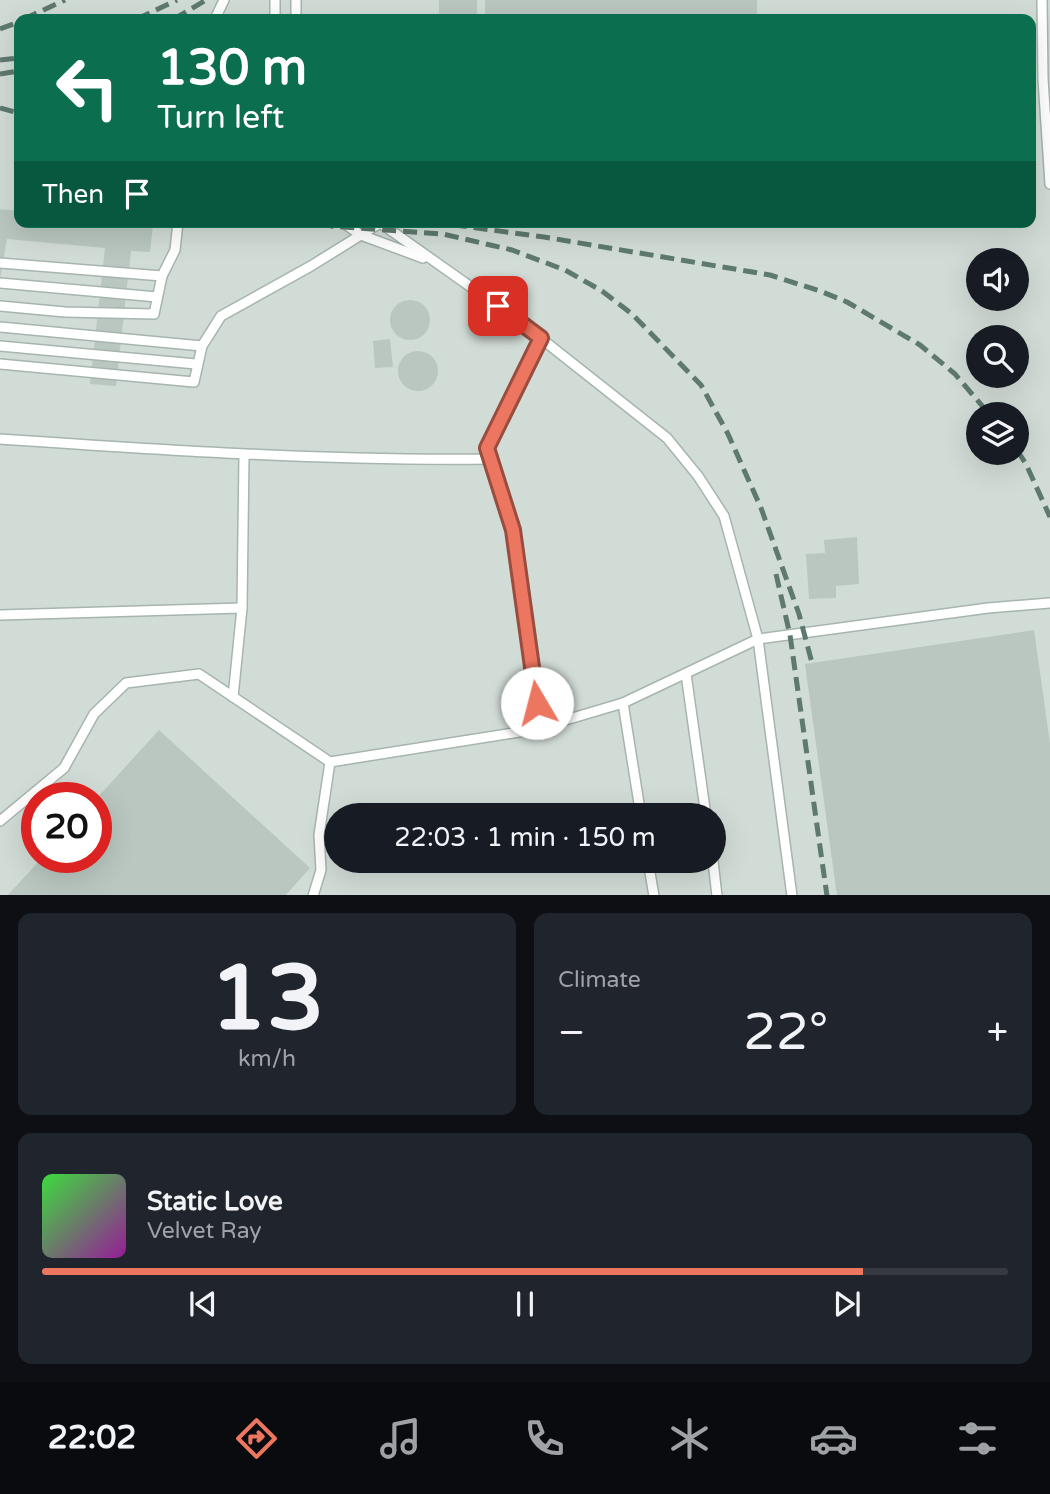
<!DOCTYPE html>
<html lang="en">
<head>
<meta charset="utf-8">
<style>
	body { margin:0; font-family:"Varela Round",sans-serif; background:#20242c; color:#f1f3f6; height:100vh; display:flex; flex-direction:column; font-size:26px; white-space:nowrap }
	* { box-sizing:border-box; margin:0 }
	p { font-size:23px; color:#9ea1a6 }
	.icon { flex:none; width:38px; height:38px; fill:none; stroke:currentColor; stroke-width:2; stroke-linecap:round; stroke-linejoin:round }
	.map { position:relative; height:895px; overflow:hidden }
	.sheet { display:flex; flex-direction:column; gap:18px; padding:18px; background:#0d0f14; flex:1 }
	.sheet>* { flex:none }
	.banner { position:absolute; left:14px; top:14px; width:1022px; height:214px; border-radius:14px; box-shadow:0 7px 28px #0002; background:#0b6e4f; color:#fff; overflow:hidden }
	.controls { position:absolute; left:966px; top:248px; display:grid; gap:14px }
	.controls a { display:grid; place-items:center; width:63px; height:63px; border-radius:50%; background:#171b24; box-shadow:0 7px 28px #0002; font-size:35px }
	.speed { position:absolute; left:21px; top:782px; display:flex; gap:14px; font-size:35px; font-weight:700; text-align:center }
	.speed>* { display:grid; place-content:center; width:91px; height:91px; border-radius:50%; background:#171b24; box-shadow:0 7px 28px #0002; line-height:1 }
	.speed .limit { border:10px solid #d22; background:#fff; color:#111 }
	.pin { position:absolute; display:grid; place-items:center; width:60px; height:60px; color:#fff; margin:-30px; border-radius:14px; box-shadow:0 4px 10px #0006 }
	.me { position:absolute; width:77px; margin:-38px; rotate:352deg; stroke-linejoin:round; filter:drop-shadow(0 0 5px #0008) }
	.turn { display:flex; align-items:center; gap:24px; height:147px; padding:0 28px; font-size:32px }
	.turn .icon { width:91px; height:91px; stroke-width:2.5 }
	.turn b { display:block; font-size:49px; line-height:60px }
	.then { display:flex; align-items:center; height:66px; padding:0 28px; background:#0003; gap:14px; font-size:26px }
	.big { font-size:52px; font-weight:600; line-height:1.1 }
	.sheet .tile { flex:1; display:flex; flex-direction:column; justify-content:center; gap:10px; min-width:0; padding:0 24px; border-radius:14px; background:#20242c }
	.sheet .dial { align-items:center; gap:0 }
	.dial b { font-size:91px; line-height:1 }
	.song { display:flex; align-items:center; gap:21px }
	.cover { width:84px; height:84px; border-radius:10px; background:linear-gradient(135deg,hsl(120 70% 55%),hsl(300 70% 35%)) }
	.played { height:7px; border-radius:4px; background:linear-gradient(90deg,#ed7661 85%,#363941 85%) }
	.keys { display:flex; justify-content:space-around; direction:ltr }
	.heat { display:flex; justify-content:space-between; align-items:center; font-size:38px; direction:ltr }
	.sheet .tiles { flex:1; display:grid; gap:18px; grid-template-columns:1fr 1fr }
	.tile:last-child { grid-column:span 2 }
	.trip { position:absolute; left:324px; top:803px; width:402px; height:70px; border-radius:35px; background:#171b24; box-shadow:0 7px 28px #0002; font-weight:600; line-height:70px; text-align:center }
	.tabs { display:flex; height:112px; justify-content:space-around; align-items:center; background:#090b0e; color:#9ea1a6 }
	.tabs .icon { width:49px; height:49px }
	.tabs .current { color:#ed7661 }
	.tabs b { font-size:32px; color:#f1f3f6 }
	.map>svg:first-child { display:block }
	.built { fill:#d2dcd6; fill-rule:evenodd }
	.building { fill:#b9c7c0 }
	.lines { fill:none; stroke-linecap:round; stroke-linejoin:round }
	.service-casing { stroke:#a6b5ae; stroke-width:12 }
	.service { stroke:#fff; stroke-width:9 }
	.rail { stroke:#5e796f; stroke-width:5; stroke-dasharray:14 7; stroke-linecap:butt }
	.route-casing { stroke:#9a4d3f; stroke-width:18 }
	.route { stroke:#ed7661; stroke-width:12 }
</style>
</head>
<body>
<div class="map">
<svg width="1050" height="896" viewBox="0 0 1050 896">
	<rect width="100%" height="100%" fill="#e3ede8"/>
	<path class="built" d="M 0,0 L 1050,0 L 1050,895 L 0,895 ZM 19,19 L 1031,19 L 1031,222 L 19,222 ZM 978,261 L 1017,261 L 1017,299 L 978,299 ZM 978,338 L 1017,338 L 1017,376 L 978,376 ZM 978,415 L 1017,415 L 1017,453 L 978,453 ZM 37,798 L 96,798 L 96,858 L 37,858 ZM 336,816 L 714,816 L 714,861 L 336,861 Z"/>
	<g class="building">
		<path d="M 439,0 L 477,0 L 477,15 L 439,19 Z"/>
		<rect x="485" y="0" width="272" height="19"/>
		<path d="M 0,209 L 19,211 L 19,222 L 114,222 L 153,226 L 150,252 L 131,251 L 116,386 L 90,384 L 105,248 L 7,239 L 0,279 Z"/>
		<circle cx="410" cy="320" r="20"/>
		<path d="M 390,339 L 393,367 L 375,368 L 373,341 Z"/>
		<circle cx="418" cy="371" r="20"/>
		<path d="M 857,537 L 859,584 L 836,586 L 836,598 L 809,599 L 806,554 L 825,553 L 824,540 Z"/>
		<path d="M 1034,630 L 1050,743 L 1050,896 L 837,896 L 805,664 Z"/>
		<path d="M 159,730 L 310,868 L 285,896 L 7,896 L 42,858 L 96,858 L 96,799 Z"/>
	</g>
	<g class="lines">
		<defs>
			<g id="service">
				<path d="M 296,0 L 296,19"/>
				<path d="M 1042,0 L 1043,79 L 1050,184"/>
				<path d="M 215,19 L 224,0"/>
				<path d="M 275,19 L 275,0"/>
				<path d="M 342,222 L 361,235 L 423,258"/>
				<path d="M 379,222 L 519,321 L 667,438 L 698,476 L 724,516 L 758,639 L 792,896"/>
				<path d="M 0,263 L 162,276"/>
				<path d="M 0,283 L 157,297"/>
				<path d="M 0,306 L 65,312 L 154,314 L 162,276 L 175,250 L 178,222"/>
				<path d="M 0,327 L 202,346"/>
				<path d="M 0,346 L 196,364"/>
				<path d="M 0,364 L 194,382 L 202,346 L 221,316 L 311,266 L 380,223"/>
				<path d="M 0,439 C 164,450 327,461 491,459"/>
				<path d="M 0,615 L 242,608"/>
				<path d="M 686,674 L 706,816"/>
				<path d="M 233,697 L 242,608 L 244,455"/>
				<path d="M 623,703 L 641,816"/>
				<path d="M 540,728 L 513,530 L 487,448 L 541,338"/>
				<path d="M 0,821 L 64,768 L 94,714 L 126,683 L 199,674 L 330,762 L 532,730 L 623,703 L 758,639 L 988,608 L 1050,603"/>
				<path d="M 648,861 L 654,896"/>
				<path d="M 713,861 L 717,896"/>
				<path d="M 313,896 L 321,870 L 319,835 L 330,762"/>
			</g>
		</defs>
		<use href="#service" class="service-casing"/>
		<use href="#service" class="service"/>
		<g class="rail">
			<path d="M 24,19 L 65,0"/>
			<path d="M 137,19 L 177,0"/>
			<path d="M 174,19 L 206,0"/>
			<path d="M 0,29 L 19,22"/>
			<path d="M 0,60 L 19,58"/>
			<path d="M 0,74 L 19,71"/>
			<path d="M 0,108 L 19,113"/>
			<path d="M 320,222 L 331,226 L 443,234 L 512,250 L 565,270 L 602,291 L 632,314 L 701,385 L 728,434 L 761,508 L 799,614 L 812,663"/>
			<path d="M 432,222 L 544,237 L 770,275 L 820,291 L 847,302 L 920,345 L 955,374 L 990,415"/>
			<path d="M 1017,450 L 1026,464 L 1050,517"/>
			<path d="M 776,574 L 790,635 L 827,896"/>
		</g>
	</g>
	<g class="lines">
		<defs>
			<path id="route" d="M 498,306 L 541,338 L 487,448 L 513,530 L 537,703"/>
		</defs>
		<use href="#route" class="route-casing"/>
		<use href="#route" class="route"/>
	</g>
</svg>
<div class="controls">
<a><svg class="icon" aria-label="sound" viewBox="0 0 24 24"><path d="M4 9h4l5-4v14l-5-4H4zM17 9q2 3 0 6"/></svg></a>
<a><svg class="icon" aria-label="search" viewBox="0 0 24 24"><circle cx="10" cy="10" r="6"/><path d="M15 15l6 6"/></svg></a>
<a><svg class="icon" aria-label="layers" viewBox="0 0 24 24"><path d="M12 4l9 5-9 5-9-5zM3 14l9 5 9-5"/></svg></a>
</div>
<div class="speed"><div class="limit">20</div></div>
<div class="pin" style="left:498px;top:306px;background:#d93025"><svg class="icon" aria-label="arrive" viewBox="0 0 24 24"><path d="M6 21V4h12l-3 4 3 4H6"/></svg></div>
<svg class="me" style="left:537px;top:703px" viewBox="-20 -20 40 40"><circle r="19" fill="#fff"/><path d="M0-13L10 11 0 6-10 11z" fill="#ed7661"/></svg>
<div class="trip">22:03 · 1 min · 150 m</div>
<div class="banner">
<div class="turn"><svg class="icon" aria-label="left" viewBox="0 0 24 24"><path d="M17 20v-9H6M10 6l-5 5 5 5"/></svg><div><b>130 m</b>Turn left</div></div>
<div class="then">Then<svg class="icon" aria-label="arrive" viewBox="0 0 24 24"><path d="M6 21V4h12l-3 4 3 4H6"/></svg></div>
</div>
</div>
<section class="sheet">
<div class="tiles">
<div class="tile dial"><b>13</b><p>km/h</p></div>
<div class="tile"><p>Climate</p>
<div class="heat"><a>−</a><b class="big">22°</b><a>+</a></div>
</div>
<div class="tile">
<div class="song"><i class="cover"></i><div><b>Static Love</b><p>Velvet Ray</p></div></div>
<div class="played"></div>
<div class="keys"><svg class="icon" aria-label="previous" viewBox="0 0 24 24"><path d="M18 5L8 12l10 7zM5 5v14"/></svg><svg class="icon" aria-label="pause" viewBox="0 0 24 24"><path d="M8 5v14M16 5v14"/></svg><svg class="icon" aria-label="next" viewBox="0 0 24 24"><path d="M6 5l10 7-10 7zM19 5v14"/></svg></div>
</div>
</div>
</section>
<nav class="tabs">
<b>22:02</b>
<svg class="icon current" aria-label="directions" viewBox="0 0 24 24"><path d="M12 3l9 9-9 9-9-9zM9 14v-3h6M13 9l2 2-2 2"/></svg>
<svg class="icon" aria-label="music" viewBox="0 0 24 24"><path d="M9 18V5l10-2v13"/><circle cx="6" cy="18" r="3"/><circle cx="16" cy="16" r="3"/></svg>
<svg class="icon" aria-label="phone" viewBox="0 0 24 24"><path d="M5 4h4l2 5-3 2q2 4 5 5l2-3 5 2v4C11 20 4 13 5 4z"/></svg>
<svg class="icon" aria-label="climate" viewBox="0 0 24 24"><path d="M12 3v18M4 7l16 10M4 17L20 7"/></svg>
<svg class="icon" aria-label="car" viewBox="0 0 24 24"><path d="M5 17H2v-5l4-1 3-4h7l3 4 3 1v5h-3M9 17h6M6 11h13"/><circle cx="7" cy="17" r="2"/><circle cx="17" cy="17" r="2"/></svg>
<svg class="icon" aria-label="filters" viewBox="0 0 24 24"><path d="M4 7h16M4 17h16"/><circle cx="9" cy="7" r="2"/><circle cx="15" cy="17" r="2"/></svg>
</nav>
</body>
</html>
